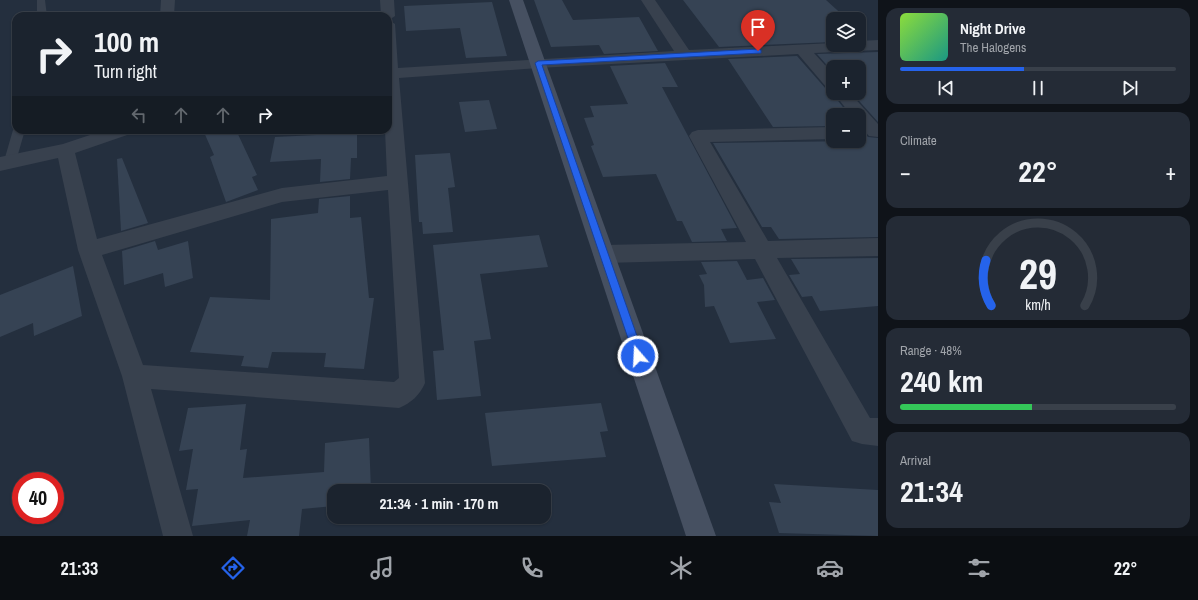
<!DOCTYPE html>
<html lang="en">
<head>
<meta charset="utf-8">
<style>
	body { margin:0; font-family:"Archivo Narrow",sans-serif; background:#242b36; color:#f1f3f6; height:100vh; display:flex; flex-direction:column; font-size:15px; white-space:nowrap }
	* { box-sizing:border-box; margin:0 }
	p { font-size:13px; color:#a0a4aa }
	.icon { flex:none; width:22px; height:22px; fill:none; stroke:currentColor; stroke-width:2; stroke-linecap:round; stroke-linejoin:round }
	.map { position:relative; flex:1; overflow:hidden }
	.panel { display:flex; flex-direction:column; gap:8px; padding:8px; background:#0f1319; width:320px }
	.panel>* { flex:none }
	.hud { position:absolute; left:12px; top:12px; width:380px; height:122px; border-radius:12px; box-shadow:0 1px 3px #0004,0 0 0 1px #39404a; background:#1b232e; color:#f1f3f6; overflow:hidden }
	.buttons { position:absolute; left:826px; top:12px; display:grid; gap:8px }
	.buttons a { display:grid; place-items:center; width:40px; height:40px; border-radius:8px; background:#1b232e; box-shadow:0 1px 3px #0004,0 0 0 1px #39404a; font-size:20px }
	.speed { position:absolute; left:12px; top:472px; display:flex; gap:8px; font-size:20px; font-weight:700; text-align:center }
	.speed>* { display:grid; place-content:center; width:52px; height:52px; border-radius:50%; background:#1b232e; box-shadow:0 1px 3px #0004,0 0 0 1px #39404a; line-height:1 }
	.speed .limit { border:6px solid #d22; background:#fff; color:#111 }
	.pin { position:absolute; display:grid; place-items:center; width:34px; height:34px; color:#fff; margin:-41px -17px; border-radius:50% 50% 50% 0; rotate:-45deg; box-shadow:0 0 4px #0007 }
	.pin .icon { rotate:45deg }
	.me { position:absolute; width:44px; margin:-22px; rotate:341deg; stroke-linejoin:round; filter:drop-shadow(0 0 3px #0008) }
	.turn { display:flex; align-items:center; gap:14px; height:84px; padding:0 16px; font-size:18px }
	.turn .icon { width:52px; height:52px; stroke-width:2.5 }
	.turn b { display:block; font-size:28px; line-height:34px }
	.lanes { display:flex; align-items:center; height:38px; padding:0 16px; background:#0003; justify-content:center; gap:20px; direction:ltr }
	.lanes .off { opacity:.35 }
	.big { font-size:30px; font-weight:700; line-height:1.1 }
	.panel .tile { flex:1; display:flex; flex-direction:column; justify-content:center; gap:6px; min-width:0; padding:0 14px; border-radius:12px; background:#242b36 }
	.panel .dial { align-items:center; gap:0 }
	.dial svg { height:104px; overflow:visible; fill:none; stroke:#39404a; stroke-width:7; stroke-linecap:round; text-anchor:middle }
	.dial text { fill:#f1f3f6; stroke:none }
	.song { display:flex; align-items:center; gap:12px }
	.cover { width:48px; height:48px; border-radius:6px; background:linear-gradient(135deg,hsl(90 70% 55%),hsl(170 70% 35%)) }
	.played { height:4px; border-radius:2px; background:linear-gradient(90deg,#2563eb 45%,#39404a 45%) }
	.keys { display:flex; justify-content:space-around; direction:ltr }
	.heat { display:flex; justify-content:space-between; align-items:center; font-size:22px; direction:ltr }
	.charge { height:6px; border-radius:3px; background:linear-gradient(90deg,#34c759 48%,#39404a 0) }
	.trip { position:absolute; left:327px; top:484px; width:224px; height:40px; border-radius:12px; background:#1b232e; box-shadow:0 1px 3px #0004,0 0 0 1px #39404a; font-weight:700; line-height:40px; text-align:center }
	.menu { display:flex; height:64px; justify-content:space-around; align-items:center; background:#0b0e12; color:#a0a4aa }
	.menu .icon { width:28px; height:28px }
	.menu .active { color:#2563eb }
	.menu b { font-size:18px; color:#f1f3f6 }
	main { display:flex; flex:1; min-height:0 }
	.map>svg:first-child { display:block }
	.building { fill:#364354 }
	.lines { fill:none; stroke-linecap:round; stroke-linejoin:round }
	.lane { fill:#38414e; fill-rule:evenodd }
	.street { fill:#38414e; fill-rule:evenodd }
	.secondary { fill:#465061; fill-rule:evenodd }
	.route { fill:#2563eb; stroke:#184099 }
</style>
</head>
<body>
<main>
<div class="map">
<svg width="878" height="536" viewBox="0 0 878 536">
	<rect width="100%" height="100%" fill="#242f3e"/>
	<g class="building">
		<path d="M 534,0 L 562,0 L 573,20 L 639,17 L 658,51 L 604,54 L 599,45 L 551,47 Z"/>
		<path d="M 683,0 L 826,0 L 847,19 L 833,19 L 833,42 L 719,47 Z"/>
		<path d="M 492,2 L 507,56 L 466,58 L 460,28 L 406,31 L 404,6 Z"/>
		<path d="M 878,52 L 878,122 L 852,93 L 859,93 L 859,67 L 833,67 L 833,72 L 817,54 Z"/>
		<path d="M 797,56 L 826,89 L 833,90 L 832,93 L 849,115 L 833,115 L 833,126 L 773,127 L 728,59 Z"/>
		<path d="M 665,63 L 678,87 L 662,87 L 737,228 L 721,229 L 727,241 L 692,242 L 682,221 L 677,221 L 656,174 L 603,177 L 591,146 L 594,145 L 584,118 L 594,117 L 590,106 L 628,104 L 610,66 Z"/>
		<path d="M 489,100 L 497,129 L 465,132 L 459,102 Z"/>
		<path d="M 859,127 L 868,137 L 878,138 L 878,237 L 779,239 L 771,227 L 762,227 L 713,143 L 859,141 Z"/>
		<path d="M 203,130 L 236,130 L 257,175 L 252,177 L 258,190 L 226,202 L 210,157 L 214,155 Z"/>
		<path d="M 357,133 L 357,158 L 351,158 L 350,179 L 320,182 L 321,159 L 270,162 L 275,137 Z"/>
		<path d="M 450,153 L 455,187 L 448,188 L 453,232 L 423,234 L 422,222 L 419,222 L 415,155 Z"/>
		<path d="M 122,158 L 148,223 L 121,231 L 117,159 Z"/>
		<path d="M 350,196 L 350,218 L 361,217 L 369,298 L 374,298 L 364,369 L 324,367 L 326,353 L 272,352 L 268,368 L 241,366 L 244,356 L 190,352 L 210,297 L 270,300 L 271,219 L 318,213 L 319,199 Z"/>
		<path d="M 539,235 L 548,267 L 480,274 L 491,339 L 474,341 L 481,396 L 437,400 L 433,351 L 444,350 L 433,245 Z"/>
		<path d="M 155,241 L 158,250 L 188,241 L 193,278 L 165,287 L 163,273 L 124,285 L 122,251 Z"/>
		<path d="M 878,258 L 878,306 L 820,311 L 812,296 L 802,297 L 789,275 L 800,274 L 791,259 Z"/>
		<path d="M 737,261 L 747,280 L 763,278 L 775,300 L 757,302 L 776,339 L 730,343 L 714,306 L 705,307 L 704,285 L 699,275 L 707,274 L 701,262 Z"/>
		<path d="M 73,266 L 82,316 L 34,336 L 33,323 L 0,337 L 0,295 Z"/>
		<path d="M 601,403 L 608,431 L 600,432 L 606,457 L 492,466 L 485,413 Z"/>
		<path d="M 246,404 L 240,450 L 247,449 L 243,478 L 324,472 L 325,443 L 369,438 L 371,491 L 334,491 L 334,506 L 302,509 L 299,536 L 247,536 L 250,520 L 192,526 L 198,489 L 186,490 L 193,449 L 179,451 L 188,408 Z"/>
		<path d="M 774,484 L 878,490 L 878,536 L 779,533 L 769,502 L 781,503 Z"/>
	</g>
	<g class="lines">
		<g class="lane">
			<path d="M 37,0 L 45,0 L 47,16 L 37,16 Z"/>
			<path d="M 16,127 L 16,130 L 25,130 L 16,161 L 14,164 L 6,164 L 4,161 L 13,130 Z"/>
		</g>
		<g class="street">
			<path d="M 161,0 L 175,0 L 174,16 L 160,16 Z"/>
			<path d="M 380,0 L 394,0 L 395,16 L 389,20 L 395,24 L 398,68 L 674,51 L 641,0 L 655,0 L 689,50 L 833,43 L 833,45 L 859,45 L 859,41 L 878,40 L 878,50 L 814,53 L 833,74 L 833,89 L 827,88 L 798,54 L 538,68 L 399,78 L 425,383 C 420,395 411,403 399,408 L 151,389 L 193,536 L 163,536 L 122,376 L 78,250 L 58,158 L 0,171 L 0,157 L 63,144 L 105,130 L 133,130 L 130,134 L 75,153 L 97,239 L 282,188 L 387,176 L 385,130 L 388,130 L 388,16 L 381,16 ZM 388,190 L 399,378 L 394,382 L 143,365 L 102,255 L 282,202 Z"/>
			<path d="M 833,92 L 850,93 L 878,124 L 878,137 L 869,136 L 859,125 L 859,115 L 851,115 Z"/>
			<path d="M 833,127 L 833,139 L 710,142 L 768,241 L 878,238 L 878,256 L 777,258 L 870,418 L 878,418 L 878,446 L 862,444 L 852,441 L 755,259 L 604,263 L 596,260 L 593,254 L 596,248 L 604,245 L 746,242 L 689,136 L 692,132 L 698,130 Z"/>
		</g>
		<path class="secondary" d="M 509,0 L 523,0 L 716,536 L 686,536 Z"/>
	</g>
	<path class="route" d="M 758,49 L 761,50 L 761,53 L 542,65 L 644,356 L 642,359 L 638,360 L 635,359 L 535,63 L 538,61 Z"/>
</svg>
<div class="buttons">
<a><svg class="icon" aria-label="layers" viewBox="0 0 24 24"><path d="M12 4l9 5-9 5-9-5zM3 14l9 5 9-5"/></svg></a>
<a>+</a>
<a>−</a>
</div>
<div class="speed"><div class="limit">40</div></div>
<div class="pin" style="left:758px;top:51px;background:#d93025"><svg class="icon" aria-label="arrive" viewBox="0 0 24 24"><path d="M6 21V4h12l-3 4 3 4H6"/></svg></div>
<svg class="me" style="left:638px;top:356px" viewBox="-20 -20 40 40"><circle r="17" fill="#2563eb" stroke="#fff" stroke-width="3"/><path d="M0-11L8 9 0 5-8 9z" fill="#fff"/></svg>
<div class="trip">21:34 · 1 min · 170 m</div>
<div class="hud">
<div class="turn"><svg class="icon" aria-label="right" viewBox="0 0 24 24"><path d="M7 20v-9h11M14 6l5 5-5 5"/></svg><div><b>100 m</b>Turn right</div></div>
<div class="lanes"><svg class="icon off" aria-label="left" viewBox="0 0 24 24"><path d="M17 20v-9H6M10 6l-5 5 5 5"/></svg><svg class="icon off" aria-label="ahead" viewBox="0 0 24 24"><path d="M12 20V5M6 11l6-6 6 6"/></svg><svg class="icon off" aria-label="ahead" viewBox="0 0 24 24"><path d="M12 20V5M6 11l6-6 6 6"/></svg><svg class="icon" aria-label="right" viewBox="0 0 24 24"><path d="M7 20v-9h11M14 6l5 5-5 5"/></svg></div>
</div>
</div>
<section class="panel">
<div class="tile">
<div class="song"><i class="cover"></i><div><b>Night Drive</b><p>The Halogens</p></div></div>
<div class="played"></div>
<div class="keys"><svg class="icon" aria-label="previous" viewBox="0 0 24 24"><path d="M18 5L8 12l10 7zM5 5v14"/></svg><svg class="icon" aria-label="pause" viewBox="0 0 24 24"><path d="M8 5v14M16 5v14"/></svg><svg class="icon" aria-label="next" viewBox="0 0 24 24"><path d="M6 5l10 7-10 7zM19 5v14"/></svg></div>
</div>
<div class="tile"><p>Climate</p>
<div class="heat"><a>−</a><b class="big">22°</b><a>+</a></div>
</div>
<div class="tile dial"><svg viewBox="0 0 100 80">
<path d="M14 69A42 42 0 1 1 86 69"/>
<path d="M14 69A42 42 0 0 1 10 34" stroke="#2563eb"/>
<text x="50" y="56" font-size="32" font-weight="700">29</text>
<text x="50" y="72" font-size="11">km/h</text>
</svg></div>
<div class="tile"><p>Range · 48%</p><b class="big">240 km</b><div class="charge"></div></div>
<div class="tile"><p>Arrival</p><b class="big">21:34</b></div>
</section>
</main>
<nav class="menu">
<b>21:33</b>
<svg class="icon active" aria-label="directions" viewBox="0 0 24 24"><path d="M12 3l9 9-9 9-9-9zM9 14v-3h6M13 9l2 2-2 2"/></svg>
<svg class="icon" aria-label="music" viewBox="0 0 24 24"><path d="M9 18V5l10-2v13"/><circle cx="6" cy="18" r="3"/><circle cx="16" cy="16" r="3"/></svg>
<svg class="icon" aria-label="phone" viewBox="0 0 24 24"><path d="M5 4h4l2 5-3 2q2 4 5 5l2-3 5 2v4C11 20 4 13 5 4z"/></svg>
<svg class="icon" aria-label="climate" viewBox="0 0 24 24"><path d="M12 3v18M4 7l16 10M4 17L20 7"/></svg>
<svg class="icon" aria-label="car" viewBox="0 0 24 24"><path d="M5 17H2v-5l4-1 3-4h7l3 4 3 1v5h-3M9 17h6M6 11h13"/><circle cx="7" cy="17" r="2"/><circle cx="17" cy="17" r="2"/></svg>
<svg class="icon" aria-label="filters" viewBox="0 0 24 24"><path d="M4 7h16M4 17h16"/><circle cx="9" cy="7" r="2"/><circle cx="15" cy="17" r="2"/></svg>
<b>22°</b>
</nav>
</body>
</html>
